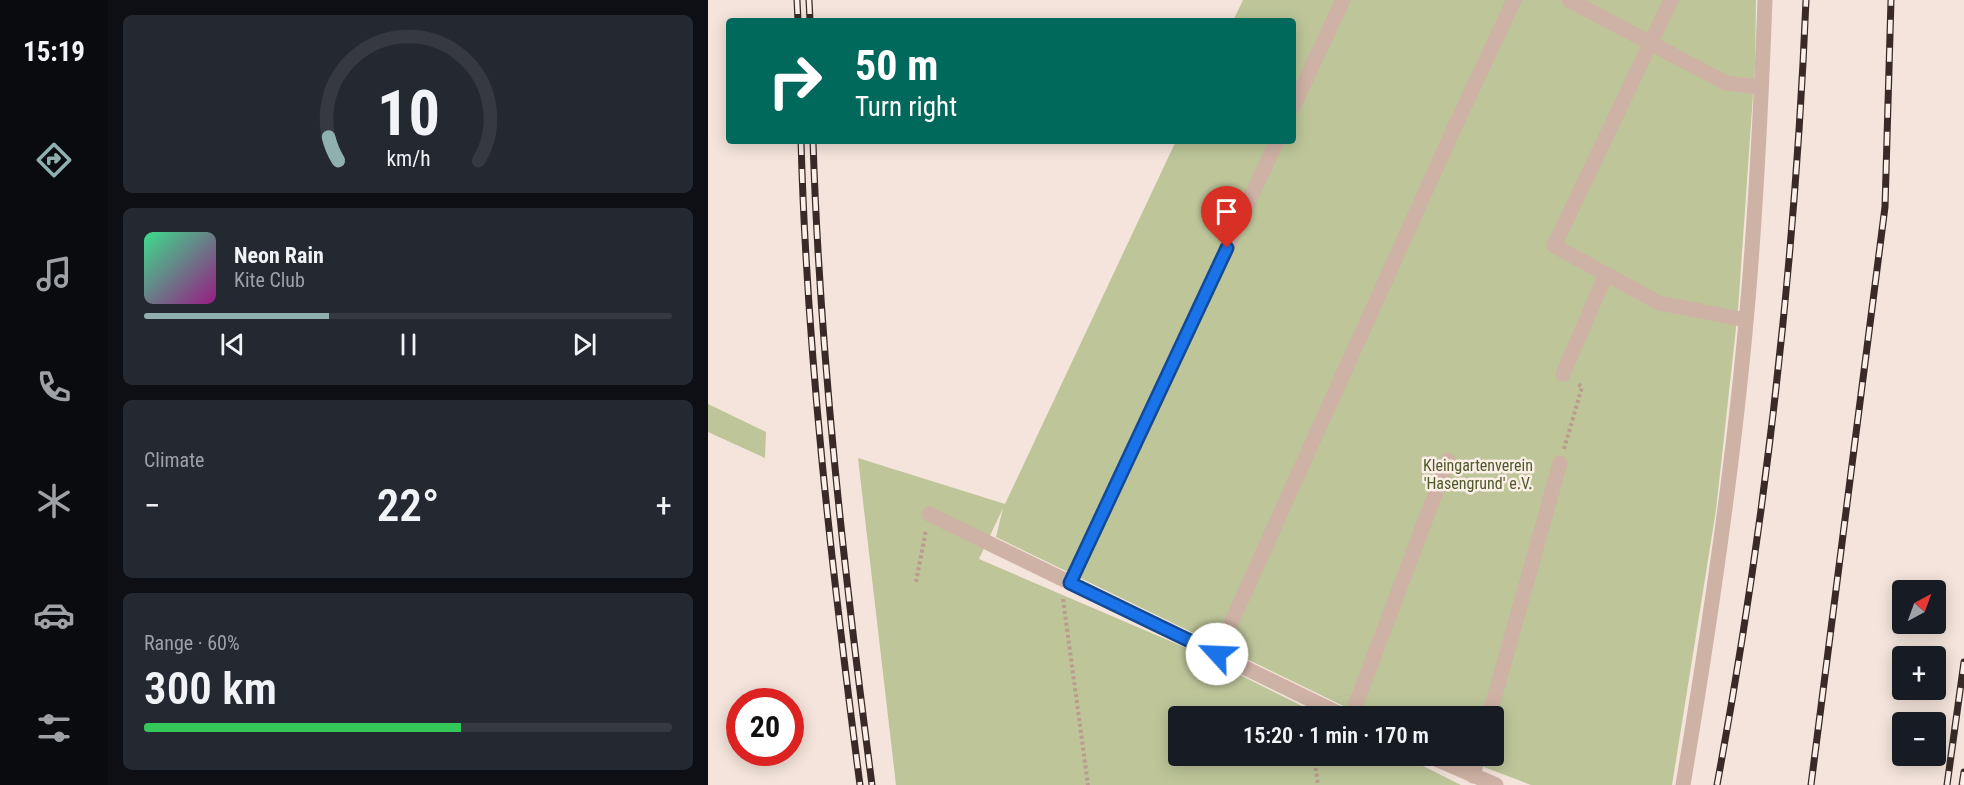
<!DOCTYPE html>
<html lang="en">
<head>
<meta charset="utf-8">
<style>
	body { margin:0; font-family:"Roboto Condensed",sans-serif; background:#242831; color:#f1f3f6; height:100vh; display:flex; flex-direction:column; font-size:22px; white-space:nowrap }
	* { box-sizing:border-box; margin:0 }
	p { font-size:20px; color:#9ea1a6 }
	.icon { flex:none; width:33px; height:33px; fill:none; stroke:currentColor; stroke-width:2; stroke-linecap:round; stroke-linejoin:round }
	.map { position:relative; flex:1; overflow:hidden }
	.side { display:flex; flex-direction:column; gap:15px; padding:15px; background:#0d0f14; width:600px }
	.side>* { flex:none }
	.banner { position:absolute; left:18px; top:18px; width:570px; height:126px; border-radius:6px; box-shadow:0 3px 15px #0003; background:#00695c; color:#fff; overflow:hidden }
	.needle { width:39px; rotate:41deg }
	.buttons { position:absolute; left:1184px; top:580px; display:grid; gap:12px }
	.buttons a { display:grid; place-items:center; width:54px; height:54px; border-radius:6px; background:#171b24; box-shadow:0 3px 15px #0003; font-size:30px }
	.speed { position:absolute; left:18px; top:688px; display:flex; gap:12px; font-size:30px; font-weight:700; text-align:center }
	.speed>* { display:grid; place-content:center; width:78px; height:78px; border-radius:50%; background:#171b24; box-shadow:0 3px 15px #0003; line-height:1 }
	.speed .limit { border:9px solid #d22; background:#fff; color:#111 }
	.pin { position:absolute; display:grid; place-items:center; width:51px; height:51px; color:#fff; margin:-62px -26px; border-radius:50% 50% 50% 0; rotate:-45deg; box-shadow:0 0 6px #0007 }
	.pin .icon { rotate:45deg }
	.me { position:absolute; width:66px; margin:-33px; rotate:295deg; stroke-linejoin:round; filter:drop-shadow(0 0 4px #0008) }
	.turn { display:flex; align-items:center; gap:21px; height:126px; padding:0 30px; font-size:27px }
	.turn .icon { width:78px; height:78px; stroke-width:2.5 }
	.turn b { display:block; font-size:42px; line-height:51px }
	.big { font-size:45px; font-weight:600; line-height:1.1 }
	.side .card { flex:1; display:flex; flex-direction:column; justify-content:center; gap:9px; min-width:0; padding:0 21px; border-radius:9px; background:#242831 }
	.side .dial { align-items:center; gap:0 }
	.dial svg { height:156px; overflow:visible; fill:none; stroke:#363941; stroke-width:7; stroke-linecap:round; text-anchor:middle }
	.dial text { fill:#f1f3f6; stroke:none }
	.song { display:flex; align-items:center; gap:18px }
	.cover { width:72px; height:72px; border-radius:9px; background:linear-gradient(135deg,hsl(150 70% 55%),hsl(310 70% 35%)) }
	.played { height:6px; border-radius:3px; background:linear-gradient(90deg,#8fb0af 35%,#363941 35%) }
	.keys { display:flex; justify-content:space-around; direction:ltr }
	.heat { display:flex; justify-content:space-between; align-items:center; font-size:33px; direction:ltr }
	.charge { height:9px; border-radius:4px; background:linear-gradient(90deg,#34c759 60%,#363941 0) }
	.trip { position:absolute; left:460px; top:706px; width:336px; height:60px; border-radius:6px; background:#171b24; box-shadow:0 3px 15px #0003; font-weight:600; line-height:60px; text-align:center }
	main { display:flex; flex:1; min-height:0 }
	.menu { display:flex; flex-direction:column; width:108px; justify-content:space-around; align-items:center; background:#090b0e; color:#9ea1a6 }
	.menu .icon { width:42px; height:42px }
	.menu .selected { color:#8fb0af }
	.menu b { font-size:27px; color:#f1f3f6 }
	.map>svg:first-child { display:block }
	.green { fill:#bdc599 }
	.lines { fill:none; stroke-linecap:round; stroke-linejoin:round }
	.path { stroke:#ba9b8f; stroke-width:4; stroke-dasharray:3 3; stroke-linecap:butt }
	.minor { stroke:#ceb2a5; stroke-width:15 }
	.rail-casing { stroke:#392a27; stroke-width:7 }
	.rail { stroke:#fbefe8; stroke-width:4.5; stroke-dasharray:14; stroke-linecap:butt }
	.route-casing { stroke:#114b97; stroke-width:15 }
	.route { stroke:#1a73e8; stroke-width:10 }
	.labels { text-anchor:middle; stroke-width:5; stroke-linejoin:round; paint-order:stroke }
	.park-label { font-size:16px; fill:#4f5a28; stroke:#fbefe8 }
</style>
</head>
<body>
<main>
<nav class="menu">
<b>15:19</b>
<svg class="icon selected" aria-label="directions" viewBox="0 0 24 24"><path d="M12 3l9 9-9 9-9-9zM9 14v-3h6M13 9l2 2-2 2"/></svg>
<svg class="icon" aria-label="music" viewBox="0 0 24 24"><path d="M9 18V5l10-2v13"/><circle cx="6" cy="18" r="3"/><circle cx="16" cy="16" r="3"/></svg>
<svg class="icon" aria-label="phone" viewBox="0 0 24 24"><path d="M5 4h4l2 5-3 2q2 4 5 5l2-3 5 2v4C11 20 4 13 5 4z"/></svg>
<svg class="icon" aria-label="climate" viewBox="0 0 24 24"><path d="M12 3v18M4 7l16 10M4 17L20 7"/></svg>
<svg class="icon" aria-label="car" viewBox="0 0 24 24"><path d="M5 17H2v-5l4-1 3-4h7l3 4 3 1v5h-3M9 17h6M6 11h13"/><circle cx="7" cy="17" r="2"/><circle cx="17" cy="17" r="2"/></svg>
<svg class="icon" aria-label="filters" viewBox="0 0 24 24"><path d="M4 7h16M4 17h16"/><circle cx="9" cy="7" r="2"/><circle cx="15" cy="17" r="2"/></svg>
</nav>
<section class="side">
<div class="card dial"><svg viewBox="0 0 100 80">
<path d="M14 69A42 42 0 1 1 86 69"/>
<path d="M14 69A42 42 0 0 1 9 57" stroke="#8fb0af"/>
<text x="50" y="56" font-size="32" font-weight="700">10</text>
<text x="50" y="72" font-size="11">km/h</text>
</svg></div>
<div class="card">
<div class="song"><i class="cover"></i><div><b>Neon Rain</b><p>Kite Club</p></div></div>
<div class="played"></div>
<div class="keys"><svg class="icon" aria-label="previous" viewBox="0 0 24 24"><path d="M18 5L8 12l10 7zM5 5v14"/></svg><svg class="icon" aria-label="pause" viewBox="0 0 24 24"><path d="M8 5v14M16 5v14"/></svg><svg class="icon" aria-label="next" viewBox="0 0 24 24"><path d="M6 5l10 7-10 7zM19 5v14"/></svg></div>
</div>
<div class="card"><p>Climate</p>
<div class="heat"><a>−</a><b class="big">22°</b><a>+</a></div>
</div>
<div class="card"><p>Range · 60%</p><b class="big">300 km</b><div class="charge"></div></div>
</section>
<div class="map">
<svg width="1256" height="785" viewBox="0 0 1256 785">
	<rect width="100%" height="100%" fill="#f4e4db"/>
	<g class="green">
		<path d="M 535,0 L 1048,0 L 1047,66 L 1030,310 L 1008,510 L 964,785 L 823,785 L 747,756 L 786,756 L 786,717 L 658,717 L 288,537 L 295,508 L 271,559 L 476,647 L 616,717 L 471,717 L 471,756 L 695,756 L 753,785 L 188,785 L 150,458 L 297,504 L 468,141 L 585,141 L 585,21 L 525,21 Z"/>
		<path d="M 0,404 L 58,432 L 57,458 L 0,432 Z"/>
	</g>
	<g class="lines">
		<g class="path">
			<path d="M 856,449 L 874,387 L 869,383"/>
			<path d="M 208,582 L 218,530"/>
			<path d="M 355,599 L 380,785"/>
			<path d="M 606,756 L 610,785"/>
		</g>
		<g class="minor">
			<path d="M 861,0 L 1018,83 L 1053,87"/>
			<path d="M 585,107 L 635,0"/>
			<path d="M 898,274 L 951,303 L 1038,320"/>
			<path d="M 855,374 L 898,274 L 846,246 L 963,0"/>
			<path d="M 221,514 L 638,717"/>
			<path d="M 362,583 L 569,141"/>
			<path d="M 509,654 L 743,135 L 806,0"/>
			<path d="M 643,717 L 740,460"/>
			<path d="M 781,717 L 852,463"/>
			<path d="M 721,756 L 788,785"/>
			<path d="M 765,776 L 770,756"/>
			<path d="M 975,785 C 1001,631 1024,477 1038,322 C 1048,215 1053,107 1057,0"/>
		</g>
		<defs>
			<g id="rail">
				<path d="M 89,0 L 90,21"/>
				<path d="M 101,0 L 102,21"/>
				<path d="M 93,141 C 99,356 124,571 152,785"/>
				<path d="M 105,141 C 112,356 136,571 164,785"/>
				<path d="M 1009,785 C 1057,526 1087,263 1098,0"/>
				<path d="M 1103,785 L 1177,207 L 1183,0"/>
				<path d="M 1239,785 L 1256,662"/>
				<path d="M 1254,785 L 1256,772"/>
			</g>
		</defs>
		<use href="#rail" class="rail-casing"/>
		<use href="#rail" class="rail"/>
	</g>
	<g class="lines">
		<defs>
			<path id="route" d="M 509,654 L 362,583 L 519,248"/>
		</defs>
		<use href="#route" class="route-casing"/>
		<use href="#route" class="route"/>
	</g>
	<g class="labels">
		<g class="park-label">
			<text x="770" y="471">Kleingartenverein<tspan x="770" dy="18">'Hasengrund' e.V.</tspan></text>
		</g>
	</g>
</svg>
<div class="buttons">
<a><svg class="needle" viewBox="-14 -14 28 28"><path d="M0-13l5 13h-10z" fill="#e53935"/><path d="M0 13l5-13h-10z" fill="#9ea1a6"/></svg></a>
<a>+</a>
<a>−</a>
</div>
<div class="speed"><div class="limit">20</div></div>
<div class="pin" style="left:519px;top:248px;background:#d93025"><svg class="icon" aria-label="arrive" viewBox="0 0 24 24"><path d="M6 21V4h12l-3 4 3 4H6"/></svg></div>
<svg class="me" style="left:509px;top:654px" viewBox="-20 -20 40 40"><circle r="19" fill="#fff"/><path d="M0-13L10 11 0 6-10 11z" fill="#1a73e8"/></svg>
<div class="trip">15:20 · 1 min · 170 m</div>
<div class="banner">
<div class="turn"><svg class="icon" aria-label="right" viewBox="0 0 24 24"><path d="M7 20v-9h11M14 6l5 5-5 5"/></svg><div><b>50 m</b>Turn right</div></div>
</div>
</div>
</main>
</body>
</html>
